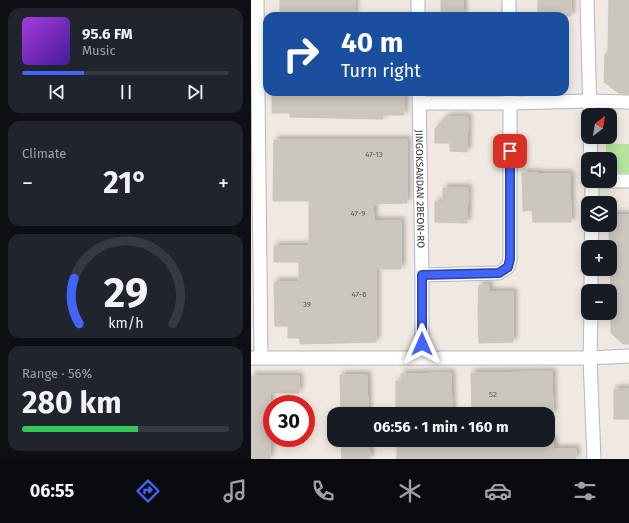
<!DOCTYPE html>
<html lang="en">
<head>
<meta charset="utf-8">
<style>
	body { margin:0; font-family:"Fira Sans",sans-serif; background:#20242c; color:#f1f3f6; height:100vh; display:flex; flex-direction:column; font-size:15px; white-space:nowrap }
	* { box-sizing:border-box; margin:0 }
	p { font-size:13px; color:#9ea1a6 }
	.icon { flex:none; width:22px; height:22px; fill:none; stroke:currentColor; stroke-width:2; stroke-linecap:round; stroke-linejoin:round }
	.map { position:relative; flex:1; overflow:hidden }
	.sheet { display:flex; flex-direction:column; gap:8px; padding:8px; background:#0d0f14; width:251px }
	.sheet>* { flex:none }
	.hud { position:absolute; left:12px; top:12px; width:306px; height:84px; border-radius:12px; box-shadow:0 2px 10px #0003; background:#1a4fa0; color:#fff; overflow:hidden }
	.needle { width:26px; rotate:31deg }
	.controls { position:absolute; left:330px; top:108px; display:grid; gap:8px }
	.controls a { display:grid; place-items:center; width:36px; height:36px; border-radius:8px; background:#171b24; box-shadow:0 2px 10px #0003; font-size:20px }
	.speed { position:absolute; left:12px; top:395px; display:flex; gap:8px; font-size:20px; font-weight:700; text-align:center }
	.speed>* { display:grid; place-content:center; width:52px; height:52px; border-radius:50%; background:#171b24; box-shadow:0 2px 10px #0003; line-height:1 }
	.speed .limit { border:6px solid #d22; background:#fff; color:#111 }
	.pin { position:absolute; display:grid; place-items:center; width:34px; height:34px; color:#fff; margin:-17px; border-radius:8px; box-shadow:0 2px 6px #0006 }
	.me { position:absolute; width:44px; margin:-22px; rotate:0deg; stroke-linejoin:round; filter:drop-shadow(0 0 3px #0008) }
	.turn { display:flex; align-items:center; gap:14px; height:84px; padding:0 12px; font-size:18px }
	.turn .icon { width:52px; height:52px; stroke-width:2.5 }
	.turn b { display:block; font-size:28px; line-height:34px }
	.big { font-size:30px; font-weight:700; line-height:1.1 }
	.sheet .widget { flex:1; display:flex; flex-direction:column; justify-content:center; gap:6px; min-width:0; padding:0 14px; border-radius:12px; background:#20242c }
	.sheet .dial { align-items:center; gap:0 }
	.dial svg { height:104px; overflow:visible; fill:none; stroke:#363941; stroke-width:7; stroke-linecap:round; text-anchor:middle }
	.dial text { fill:#f1f3f6; stroke:none }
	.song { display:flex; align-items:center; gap:12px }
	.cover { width:48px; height:48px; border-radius:6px; background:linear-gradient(135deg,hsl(280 70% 55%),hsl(260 70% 35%)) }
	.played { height:4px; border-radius:2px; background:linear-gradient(90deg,#4264fb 30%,#363941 30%) }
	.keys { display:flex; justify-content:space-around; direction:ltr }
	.heat { display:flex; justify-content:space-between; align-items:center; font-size:22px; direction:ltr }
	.charge { height:6px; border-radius:3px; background:linear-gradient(90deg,#34c759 56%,#363941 0) }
	.trip { position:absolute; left:76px; top:407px; width:228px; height:40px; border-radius:12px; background:#171b24; box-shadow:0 2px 10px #0003; font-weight:700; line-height:40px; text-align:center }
	.dock { display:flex; height:64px; justify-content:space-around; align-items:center; background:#090b0e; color:#9ea1a6 }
	.dock .icon { width:28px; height:28px }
	.dock .active { color:#4264fb }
	.dock b { font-size:18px; color:#f1f3f6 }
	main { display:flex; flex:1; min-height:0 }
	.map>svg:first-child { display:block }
	.green { fill:#b6e59e }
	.building { fill:#cbc7bf; stroke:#cbc5ba; filter:url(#shadow) }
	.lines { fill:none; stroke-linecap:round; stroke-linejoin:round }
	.street-casing { stroke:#b4b7c1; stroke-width:15 }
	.street { stroke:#fff; stroke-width:13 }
	.route-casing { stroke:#2b41a3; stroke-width:10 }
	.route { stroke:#4264fb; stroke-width:7 }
	.labels { text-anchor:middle; stroke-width:3; stroke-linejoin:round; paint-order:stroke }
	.number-label { font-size:8px; fill:#555452 }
	.street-label { font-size:10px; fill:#2e2e2e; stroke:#fff }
</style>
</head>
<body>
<main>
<section class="sheet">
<div class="widget">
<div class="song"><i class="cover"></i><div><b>95.6 FM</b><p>Music</p></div></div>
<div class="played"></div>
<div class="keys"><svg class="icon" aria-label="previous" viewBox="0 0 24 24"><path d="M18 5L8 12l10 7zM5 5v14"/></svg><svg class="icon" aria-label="pause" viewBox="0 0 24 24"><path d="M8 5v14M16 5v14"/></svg><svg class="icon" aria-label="next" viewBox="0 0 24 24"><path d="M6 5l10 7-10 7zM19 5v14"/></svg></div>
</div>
<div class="widget"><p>Climate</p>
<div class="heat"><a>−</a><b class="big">21°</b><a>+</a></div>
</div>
<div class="widget dial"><svg viewBox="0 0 100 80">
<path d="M14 69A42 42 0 1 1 86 69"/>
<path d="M14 69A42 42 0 0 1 10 34" stroke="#4264fb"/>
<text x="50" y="56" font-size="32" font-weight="700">29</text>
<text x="50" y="72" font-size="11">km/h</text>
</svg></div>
<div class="widget"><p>Range · 56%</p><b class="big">280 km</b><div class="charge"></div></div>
</section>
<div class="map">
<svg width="378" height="459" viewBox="0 0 378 459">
	<defs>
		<filter id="shadow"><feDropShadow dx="3.5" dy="-3.5" stdDeviation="2" flood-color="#0004"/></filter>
	</defs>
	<rect width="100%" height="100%" fill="#efe9e1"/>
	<path class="green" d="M 355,143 L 378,144 L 378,173 L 367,173 L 359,166 L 359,159 L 355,159 Z"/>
	<g class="building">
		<path d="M 29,0 L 104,0 L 103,16 L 29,16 Z"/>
		<rect x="190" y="0" width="22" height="16"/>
		<rect x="287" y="0" width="33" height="16"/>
		<path d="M 358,0 L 378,0 L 378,94 L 368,93 L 353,82 L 354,54 L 357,54 Z"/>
		<path d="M 39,92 L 133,92 L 133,94 L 153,94 L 153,115 L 132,115 L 132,119 L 39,117 L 39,113 L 21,113 L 21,94 L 39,94 Z"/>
		<path d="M 195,117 L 217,117 L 216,152 L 199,151 L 199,143 L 184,143 L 184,129 Z"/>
		<path d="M 23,140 L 156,140 L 156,203 L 122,204 L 123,221 L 150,221 L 150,269 L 125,269 L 125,342 L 49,344 L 49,338 L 37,338 L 37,326 L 24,326 L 23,282 L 48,282 L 48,262 L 23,262 L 23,246 L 58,246 L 58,201 L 22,201 Z"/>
		<path d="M 271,173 L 288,173 L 288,174 L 319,174 L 320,222 L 282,222 L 281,210 L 272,211 Z"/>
		<path d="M 192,188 L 217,188 L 216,223 L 184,222 L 184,202 L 192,202 Z"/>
		<path d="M 359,215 L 378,215 L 378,344 L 372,344 L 360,333 L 359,247 L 358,247 L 358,225 L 359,225 Z"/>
		<path d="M 228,285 L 238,285 L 238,292 L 262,292 L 262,342 L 228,343 L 227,309 Z"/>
		<path d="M 301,372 L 302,414 L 221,414 L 220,373 Z"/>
		<path d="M 200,373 L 201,414 L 145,414 L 145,381 L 150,381 L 150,374 Z"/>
		<path d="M 89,375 L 116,375 L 117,414 L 90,414 Z"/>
		<path d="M 0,376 L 48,376 L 48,393 L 19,393 L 19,459 L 0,459 Z"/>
		<rect x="363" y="389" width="15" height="30"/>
		<path d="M 90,440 L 118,440 L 119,459 L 91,459 Z"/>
		<path d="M 146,440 L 302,440 L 302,449 L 325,449 L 325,459 L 146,459 Z"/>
	</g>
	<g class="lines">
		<defs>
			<g id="street">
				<path d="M 6,0 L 10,358"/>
				<path d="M 167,0 L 167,16"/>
				<path d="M 258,0 L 258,16"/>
				<path d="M 336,0 L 339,115"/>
				<path id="s1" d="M 168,92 L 171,275 L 171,358"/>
				<path d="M 169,103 L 259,103 L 338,101 L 378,102"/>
				<path d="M 339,137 L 340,159"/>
				<path d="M 341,181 L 378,181"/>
				<path d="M 341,203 L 341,181"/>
				<path d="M 340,247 L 341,225"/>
				<path d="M 171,275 L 248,273 L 257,267 L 259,259 L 259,92"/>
				<path d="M 340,291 L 340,269"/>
				<path d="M 340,313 L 339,358 L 343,459"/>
				<path d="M 0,358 L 339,358 L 378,356"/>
			</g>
		</defs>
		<use href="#street" class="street-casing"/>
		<use href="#street" class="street"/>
	</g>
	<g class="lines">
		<defs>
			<path id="route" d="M 171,344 L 171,275 L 248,273 L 257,267 L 259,259 L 259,151"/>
		</defs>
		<use href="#route" class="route-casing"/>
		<use href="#route" class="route"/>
	</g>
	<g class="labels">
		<g class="number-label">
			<text x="123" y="157">47-13</text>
			<text x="107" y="216">47-9</text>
			<text x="108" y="297">47-6</text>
			<text x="56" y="307">39</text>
			<text x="242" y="397">52</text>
		</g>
		<g class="street-label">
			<text dy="4" stroke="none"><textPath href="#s1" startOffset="97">JINGOKSANDAN 2BEON-RO</textPath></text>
		</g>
	</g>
</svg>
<div class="controls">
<a><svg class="needle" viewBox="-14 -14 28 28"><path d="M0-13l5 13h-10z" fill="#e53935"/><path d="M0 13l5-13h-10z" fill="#9ea1a6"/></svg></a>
<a><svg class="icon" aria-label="sound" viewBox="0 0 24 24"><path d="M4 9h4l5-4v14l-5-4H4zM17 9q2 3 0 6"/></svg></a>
<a><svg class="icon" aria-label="layers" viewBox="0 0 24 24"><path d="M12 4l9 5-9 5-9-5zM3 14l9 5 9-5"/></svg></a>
<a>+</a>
<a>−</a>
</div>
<div class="speed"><div class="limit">30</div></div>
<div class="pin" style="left:259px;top:151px;background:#d93025"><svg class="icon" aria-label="arrive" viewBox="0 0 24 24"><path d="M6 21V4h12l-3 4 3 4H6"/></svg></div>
<svg class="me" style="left:171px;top:344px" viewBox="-20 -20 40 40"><path d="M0-17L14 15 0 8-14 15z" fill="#4264fb" stroke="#fff" stroke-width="4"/></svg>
<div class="trip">06:56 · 1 min · 160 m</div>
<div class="hud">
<div class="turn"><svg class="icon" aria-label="right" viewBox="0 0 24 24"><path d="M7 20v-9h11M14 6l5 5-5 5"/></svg><div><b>40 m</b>Turn right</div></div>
</div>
</div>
</main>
<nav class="dock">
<b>06:55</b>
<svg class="icon active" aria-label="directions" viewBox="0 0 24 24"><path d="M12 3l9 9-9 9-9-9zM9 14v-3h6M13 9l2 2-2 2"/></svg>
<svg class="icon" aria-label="music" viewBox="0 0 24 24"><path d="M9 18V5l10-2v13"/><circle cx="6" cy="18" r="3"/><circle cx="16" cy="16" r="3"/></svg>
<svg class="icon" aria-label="phone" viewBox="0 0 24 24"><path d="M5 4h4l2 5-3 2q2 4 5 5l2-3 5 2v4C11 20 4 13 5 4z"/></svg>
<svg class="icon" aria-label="climate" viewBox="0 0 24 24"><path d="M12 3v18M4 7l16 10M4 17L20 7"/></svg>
<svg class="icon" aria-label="car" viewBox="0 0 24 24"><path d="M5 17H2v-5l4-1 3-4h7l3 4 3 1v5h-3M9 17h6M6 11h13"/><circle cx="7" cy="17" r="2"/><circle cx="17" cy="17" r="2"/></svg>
<svg class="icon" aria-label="filters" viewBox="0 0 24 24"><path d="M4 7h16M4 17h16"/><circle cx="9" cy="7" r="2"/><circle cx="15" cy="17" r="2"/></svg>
</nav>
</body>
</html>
